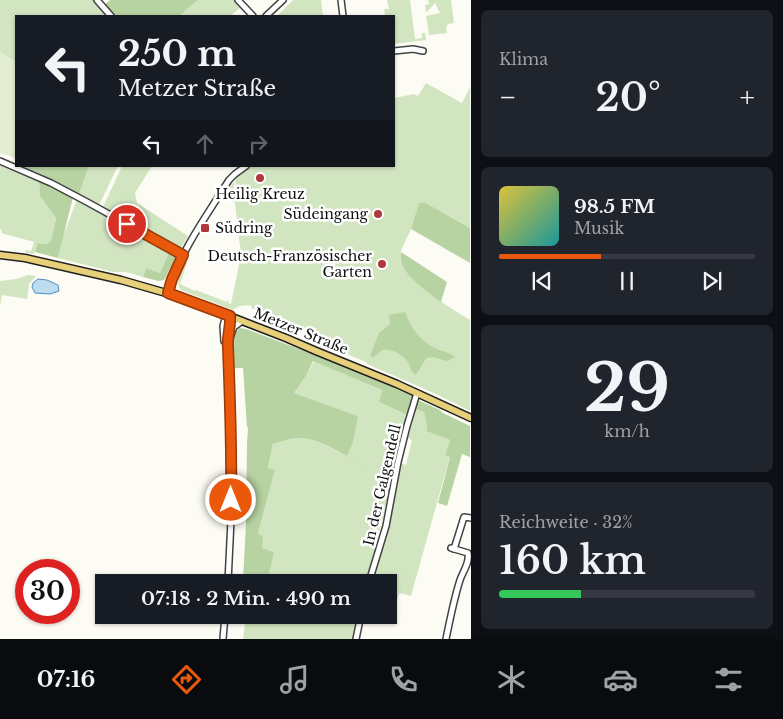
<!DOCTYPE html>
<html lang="de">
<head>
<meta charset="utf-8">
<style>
	body { margin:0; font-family:"Libre Baskerville",serif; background:#20242c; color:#f1f3f6; height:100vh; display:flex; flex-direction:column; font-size:19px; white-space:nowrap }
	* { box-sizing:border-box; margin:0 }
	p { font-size:16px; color:#9ea1a6 }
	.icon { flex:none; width:28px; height:28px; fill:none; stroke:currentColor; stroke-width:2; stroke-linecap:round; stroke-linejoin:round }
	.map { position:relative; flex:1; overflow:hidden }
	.side { display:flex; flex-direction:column; gap:10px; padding:10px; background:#0d0f14; width:312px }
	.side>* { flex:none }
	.guide { position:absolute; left:15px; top:15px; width:380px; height:152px; border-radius:0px; box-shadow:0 1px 4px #0004; background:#171b24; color:#f1f3f6; overflow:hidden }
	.speed { position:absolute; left:15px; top:559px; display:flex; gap:10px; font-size:25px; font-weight:700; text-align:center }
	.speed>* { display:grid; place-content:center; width:65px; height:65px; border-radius:50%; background:#171b24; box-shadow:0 1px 4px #0004; line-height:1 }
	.speed .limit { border:8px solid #d22; background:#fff; color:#111 }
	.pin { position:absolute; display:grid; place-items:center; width:42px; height:42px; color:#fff; margin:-21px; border:2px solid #fff; border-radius:50%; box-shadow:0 1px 5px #0007 }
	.me { position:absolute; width:55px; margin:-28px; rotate:0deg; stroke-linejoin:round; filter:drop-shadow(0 0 4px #0008) }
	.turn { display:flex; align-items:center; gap:18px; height:105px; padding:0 20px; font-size:22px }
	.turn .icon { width:65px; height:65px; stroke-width:2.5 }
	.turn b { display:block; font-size:35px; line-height:42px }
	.lanes { display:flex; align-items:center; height:48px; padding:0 20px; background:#0003; justify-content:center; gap:25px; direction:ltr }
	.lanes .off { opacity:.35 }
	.big { font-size:38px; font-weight:600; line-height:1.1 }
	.side .widget { flex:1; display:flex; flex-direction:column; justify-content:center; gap:8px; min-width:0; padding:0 18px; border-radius:8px; background:#20242c }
	.side .dial { align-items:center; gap:0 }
	.dial b { font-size:65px; line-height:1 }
	.song { display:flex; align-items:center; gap:15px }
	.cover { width:60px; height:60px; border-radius:8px; background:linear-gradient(135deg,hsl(50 70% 55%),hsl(180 70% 35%)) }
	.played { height:5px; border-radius:2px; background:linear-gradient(90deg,#ea580c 40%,#363941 40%) }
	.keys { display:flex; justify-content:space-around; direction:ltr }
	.heat { display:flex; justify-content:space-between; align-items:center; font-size:28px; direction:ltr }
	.charge { height:8px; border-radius:4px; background:linear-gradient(90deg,#34c759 32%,#363941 0) }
	.trip { position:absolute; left:95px; top:574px; width:302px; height:50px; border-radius:0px; background:#171b24; box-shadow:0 1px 4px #0004; font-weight:600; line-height:50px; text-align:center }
	.menu { display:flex; height:80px; justify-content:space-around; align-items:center; background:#090b0e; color:#9ea1a6 }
	.menu .icon { width:35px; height:35px }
	.menu .current { color:#ea580c }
	.menu b { font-size:22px; color:#f1f3f6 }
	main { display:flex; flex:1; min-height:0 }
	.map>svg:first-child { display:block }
	.green { fill:#d2e5c1 }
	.forest { fill:#b7d3a2 }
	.pitch { fill:#e3edd1 }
	.water { fill:#bedcef; stroke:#4e8ebd }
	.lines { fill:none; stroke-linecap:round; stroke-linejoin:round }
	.minor-casing { stroke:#434343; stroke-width:8 }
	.major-casing { stroke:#212121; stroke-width:9 }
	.minor { stroke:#fff; stroke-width:5 }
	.major { stroke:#e8cf7a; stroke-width:6 }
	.route-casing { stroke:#983908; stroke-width:12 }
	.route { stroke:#ea580c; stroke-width:9 }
	.poi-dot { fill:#af383b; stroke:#fff; stroke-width:2 }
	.labels { text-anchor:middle; stroke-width:5; stroke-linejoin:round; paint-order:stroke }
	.poi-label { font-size:14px; fill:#101010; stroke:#fff; text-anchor:end }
	.street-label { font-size:14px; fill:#101010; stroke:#fff }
</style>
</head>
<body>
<main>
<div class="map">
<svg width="471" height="639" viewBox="0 0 471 639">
	<rect width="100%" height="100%" fill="#fdfcf4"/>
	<g class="green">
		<path d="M 0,0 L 95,0 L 109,16 L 16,16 L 16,62 L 0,52 Z"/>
		<path d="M 198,0 L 234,0 L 240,8 L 230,16 L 179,16 Z"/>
		<path d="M 293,0 L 321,0 L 323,16 L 277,16 Z"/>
		<path d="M 387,0 L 410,0 L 415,39 L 422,38 L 422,33 L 425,33 L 426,40 L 394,44 L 394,16 L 385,16 L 384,9 L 389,9 Z"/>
		<path d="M 428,0 L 451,0 L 454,23 L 448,24 L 446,28 L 447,33 L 429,35 L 426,16 L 440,13 L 435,3 L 427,12 L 426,12 L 425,5 L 429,4 Z"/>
		<path d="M 426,83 L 462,103 L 470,87 L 470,228 L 426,203 L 419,203 C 417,211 414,220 411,229 C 408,237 400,249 400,257 C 399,278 454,310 470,320 L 470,411 L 436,394 L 367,364 L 366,362 L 308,338 L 311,330 L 251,308 L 252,306 C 246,304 237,306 233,310 L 181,290 C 175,281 181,271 185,261 L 187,263 L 180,284 L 195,291 L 196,290 L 227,302 L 229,299 L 228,303 L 231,304 L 241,255 L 235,203 L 229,199 L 223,200 L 234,181 L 234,189 L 235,189 L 236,178 L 235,174 L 246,166 L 394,166 L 394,98 L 414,94 L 418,96 Z"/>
		<path d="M 0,164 L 39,181 L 40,196 L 56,218 L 51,242 L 47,244 L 37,243 L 34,254 L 27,253 L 25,251 L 26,250 L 31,251 L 34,242 L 1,233 L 2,230 L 0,229 Z"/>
		<path d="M 89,166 L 118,166 L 99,205 L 79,194 Z"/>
		<path d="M 122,166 L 152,166 L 135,193 L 137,203 L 188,236 L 179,251 L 103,207 Z"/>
		<path d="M 77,199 L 170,250 L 160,273 L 146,268 L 143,277 L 126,272 L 113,272 L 58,258 L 62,240 Z"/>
		<path d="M 28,275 L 36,276 L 29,284 L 27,299 L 2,295 L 0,306 L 0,281 L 16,279 Z"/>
		<path d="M 314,361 L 382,390 L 379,402 L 407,415 L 393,467 L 386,505 L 375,548 L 377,549 L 367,582 L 285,582 L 285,579 L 278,576 L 276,582 L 279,582 L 249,582 L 250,579 L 274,552 L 262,548 L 258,535 L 275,470 L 268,469 L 273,444 C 281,442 290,438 299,438 C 315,438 333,449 347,456 L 358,416 L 294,393 L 306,376 Z"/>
		<path d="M 416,409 L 424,411 L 427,426 L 426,431 L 450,440 L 445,454 L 450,456 L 411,596 L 399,593 L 393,613 L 389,612 L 389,582 L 371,582 L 400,463 L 406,465 L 412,440 L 408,438 Z"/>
		<path d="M 246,615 L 359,615 L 354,639 L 243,639 Z"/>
	</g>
	<g class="forest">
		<path d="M 110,0 L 198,0 L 179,16 L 114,16 L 104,5 Z"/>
		<path d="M 22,166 L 89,166 L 79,194 L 43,175 Z"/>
		<path d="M 39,181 L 73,197 L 58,258 L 35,252 L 37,243 L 47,244 L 51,241 L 56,218 L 40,196 Z"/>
		<path d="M 419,203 L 426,203 L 470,228 L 470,263 L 411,229 Z"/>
		<path d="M 170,250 L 177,255 L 164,280 L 158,281 L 143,277 L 146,268 L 160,273 Z"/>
		<path d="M 401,252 L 447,282 L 441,302 C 428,292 395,271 401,252 Z"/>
		<path d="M 405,312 C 410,326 419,340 433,347 C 441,352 446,350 455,357 L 447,361 L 434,357 L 426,358 L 416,375 C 410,372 411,368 408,362 C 404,355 391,348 383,350 C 379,352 376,355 373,358 L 370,356 L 379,333 L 390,324 L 389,315 Z"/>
		<path d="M 240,328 L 246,329 L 315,355 L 413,395 L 407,415 L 379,402 L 382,390 L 313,361 L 306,376 L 294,393 L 358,416 L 353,442 L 347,456 L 364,466 C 346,456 320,438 299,438 C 290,438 281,442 273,444 L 268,468 L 275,470 L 258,534 L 263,536 L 262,548 L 274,552 L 267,582 L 250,579 L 249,582 L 243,582 L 246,522 L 247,443 L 248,428 L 247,427 L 243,368 L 233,368 C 232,355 229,338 240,328 Z"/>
		<path d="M 418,400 L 438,409 L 443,413 L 470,426 L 470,457 L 462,454 L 447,506 L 438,503 L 450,457 L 445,455 L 450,440 L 426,431 L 427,426 L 424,412 L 416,409 Z"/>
	</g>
	<path class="pitch" d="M 0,52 L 16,62 L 16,158 L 0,153 Z"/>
	<path class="water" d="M 38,279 L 47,280 L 58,285 L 59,291 L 50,294 L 35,293 L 32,287 L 33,283 Z"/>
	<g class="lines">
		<defs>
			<g id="minor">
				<path d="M 97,0 L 111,16"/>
				<path d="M 238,0 L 253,16"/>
				<path d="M 341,0 L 343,16"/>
				<path d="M 266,16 L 283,0"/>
				<path d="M 394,51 L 413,49 L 423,51"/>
				<path d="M 0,161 L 51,183 L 87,202 L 183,255"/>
				<path d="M 168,293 C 179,253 207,215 229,180 L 235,174 L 246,166"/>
				<path d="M 230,338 L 234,327 L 242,321"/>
				<path d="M 224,341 L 223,326 L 226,315"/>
				<path d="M 454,549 L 464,517 L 471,518"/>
				<path d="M 228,582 L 231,520 L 231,435 L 227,342 L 230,322 L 229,316"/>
				<path d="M 369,582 L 386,526 L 398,462 L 407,426 L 417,393"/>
				<path d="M 223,639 L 225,615"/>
				<path d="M 356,639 L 361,615"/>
				<path d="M 446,639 C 450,619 454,599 460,580 C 463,571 470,563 468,553 L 451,548"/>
			</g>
			<path id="major" d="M 0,255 L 25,258 L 121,280 L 180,297 L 286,338 L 316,351 L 397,384 L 471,418"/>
		</defs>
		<use href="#minor" class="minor-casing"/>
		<use href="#major" class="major-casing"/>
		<use href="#minor" class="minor"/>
		<use href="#major" class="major"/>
	</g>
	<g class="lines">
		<defs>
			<path id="route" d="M 127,224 L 183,255 L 172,279 L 168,293 L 230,316 C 231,326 227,336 228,347 C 230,398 232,449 231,500"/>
		</defs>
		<use href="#route" class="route-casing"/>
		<use href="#route" class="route"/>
	</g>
	<g class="poi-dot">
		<circle cx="260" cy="178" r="5"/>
		<circle cx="378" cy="214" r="5"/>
		<rect x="200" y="223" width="10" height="10" rx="2.5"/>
		<circle cx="382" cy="264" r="5"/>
	</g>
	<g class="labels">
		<g class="poi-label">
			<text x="260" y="199" text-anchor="middle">Heilig Kreuz</text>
			<text x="368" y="219">Südeingang</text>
			<text x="215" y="233" text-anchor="start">Südring</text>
			<text x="372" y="261">Deutsch-Französischer<tspan x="372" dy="16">Garten</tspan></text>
		</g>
		<g class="street-label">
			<text transform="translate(301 331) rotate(22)" y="5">Metzer Straße</text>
			<text transform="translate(382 485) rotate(-77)" y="5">In der Galgendell</text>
		</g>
	</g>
</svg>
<div class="speed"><div class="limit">30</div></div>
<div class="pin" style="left:127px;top:224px;background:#d93025"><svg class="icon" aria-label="arrive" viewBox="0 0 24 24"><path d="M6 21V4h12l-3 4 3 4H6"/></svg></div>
<svg class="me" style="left:231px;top:500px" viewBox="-20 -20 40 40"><circle r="17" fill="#ea580c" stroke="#fff" stroke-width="3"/><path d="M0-11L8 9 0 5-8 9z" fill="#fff"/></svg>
<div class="trip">07:18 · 2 Min. · 490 m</div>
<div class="guide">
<div class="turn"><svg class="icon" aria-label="left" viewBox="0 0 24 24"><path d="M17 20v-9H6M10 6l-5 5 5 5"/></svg><div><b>250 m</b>Metzer Straße</div></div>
<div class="lanes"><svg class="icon" aria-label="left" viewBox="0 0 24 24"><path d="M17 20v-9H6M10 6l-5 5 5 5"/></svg><svg class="icon off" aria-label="ahead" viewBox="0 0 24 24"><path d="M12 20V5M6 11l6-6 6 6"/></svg><svg class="icon off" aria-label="right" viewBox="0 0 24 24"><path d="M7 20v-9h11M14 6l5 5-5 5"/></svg></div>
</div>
</div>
<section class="side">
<div class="widget"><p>Klima</p>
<div class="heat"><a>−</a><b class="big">20°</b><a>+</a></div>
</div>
<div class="widget">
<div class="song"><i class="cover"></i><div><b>98.5 FM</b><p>Musik</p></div></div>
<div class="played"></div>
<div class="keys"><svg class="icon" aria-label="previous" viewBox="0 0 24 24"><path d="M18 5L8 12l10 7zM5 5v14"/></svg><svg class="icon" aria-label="pause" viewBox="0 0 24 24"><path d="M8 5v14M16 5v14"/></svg><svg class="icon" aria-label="next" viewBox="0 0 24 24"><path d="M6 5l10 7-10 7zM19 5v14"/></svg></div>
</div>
<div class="widget dial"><b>29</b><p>km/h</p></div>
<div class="widget"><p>Reichweite · 32%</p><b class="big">160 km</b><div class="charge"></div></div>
</section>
</main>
<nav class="menu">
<b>07:16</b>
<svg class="icon current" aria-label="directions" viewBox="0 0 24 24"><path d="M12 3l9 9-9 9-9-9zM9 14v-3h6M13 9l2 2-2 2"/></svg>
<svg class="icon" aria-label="music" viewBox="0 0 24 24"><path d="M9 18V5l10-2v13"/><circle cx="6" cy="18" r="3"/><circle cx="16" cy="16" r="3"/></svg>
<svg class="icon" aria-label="phone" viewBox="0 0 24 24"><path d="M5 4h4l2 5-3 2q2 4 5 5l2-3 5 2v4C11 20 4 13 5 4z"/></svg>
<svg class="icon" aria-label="climate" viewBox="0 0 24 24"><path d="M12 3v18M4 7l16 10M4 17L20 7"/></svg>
<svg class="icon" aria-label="car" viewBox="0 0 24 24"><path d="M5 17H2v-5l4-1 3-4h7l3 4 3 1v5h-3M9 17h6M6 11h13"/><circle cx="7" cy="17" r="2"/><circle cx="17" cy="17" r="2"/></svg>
<svg class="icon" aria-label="filters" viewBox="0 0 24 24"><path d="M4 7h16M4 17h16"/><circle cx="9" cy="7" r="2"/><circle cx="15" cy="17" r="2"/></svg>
</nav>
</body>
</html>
